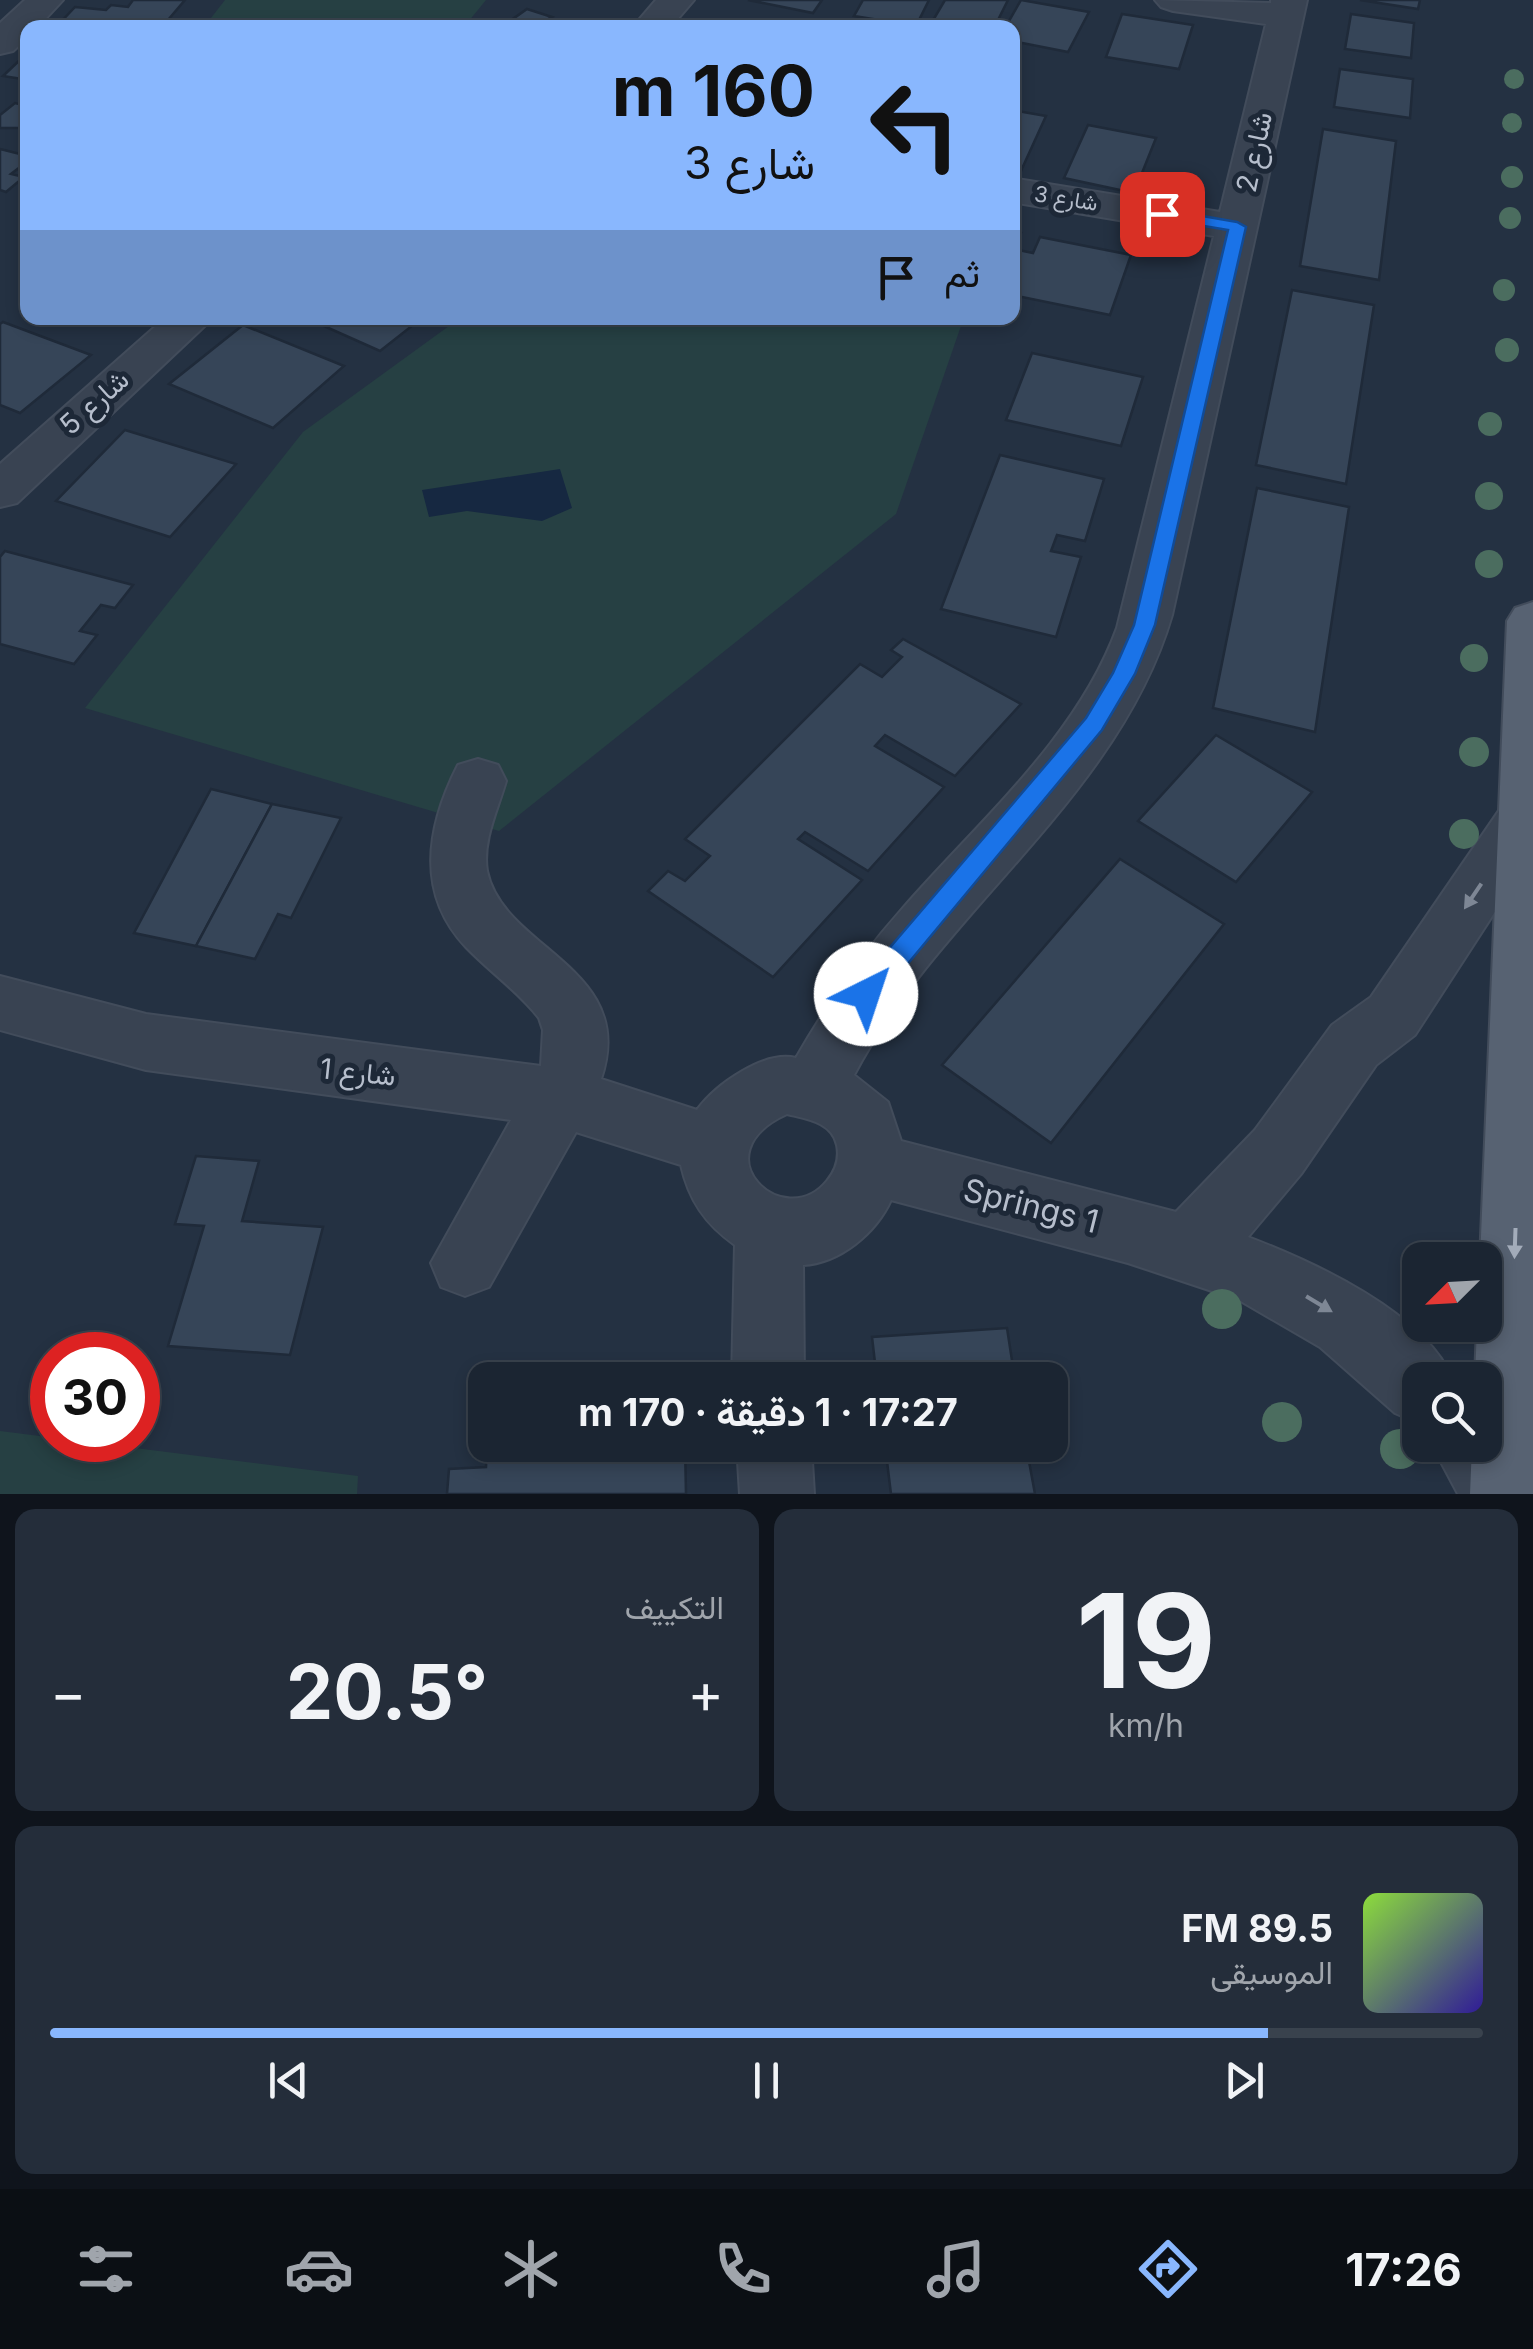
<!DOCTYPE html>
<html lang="ar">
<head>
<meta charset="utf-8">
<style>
	body { margin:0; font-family:Inter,Vazirmatn,sans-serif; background:#242d3a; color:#f1f3f6; direction:rtl; height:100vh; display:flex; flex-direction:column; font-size:38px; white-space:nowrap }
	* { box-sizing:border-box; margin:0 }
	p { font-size:32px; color:#a0a5ac }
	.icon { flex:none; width:55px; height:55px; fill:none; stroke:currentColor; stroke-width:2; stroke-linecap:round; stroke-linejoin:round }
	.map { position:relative; height:1494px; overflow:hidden; direction:ltr }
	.drawer { display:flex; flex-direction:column; gap:15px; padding:15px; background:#0f141c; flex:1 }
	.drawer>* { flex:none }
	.top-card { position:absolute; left:20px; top:20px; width:1000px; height:305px; border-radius:20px; box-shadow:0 5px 15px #0003,0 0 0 2px #39424d; direction:rtl; background:#89b7fe; color:#111; overflow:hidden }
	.needle { width:65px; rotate:246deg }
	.buttons { position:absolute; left:1402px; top:1242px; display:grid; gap:20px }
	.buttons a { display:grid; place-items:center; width:100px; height:100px; border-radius:20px; background:#1b2532; box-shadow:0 5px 15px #0003,0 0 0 2px #39424d; font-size:50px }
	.speed { position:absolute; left:30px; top:1332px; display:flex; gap:20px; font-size:50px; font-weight:700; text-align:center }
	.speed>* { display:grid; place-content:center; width:130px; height:130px; border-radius:50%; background:#1b2532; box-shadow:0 5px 15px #0003,0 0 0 2px #39424d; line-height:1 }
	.speed .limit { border:15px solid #d22; background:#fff; color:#111 }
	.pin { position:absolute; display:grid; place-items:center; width:85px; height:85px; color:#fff; margin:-42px; border-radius:20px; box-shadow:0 5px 15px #0006 }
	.me { position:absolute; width:110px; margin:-55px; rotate:41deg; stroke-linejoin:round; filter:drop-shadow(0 0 8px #0008) }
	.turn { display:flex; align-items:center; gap:35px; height:210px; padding:0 40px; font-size:45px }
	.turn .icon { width:130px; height:130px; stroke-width:2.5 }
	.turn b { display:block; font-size:70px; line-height:85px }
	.then { display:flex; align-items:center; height:95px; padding:0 40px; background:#0003; gap:20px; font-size:38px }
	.big { font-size:75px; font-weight:700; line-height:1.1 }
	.drawer .card { flex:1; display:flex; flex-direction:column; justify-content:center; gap:15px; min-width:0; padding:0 35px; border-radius:20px; background:#242d3a }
	.drawer .dial { align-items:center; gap:0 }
	.dial b { font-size:130px; line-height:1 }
	.song { display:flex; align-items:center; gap:30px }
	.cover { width:120px; height:120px; border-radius:15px; background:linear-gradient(135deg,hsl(90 70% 55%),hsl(250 70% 35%)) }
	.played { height:10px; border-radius:5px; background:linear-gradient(90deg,#89b7fe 85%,#39424d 85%) }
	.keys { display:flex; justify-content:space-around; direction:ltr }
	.heat { display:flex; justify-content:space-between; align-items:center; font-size:55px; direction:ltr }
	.drawer .tiles { flex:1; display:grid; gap:15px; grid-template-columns:1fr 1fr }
	.card:last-child { grid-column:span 2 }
	.trip { position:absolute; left:468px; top:1362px; width:600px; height:100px; border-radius:20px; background:#1b2532; box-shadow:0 5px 15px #0003,0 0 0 2px #39424d; font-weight:700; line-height:100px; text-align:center; direction:rtl }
	.dock { display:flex; height:160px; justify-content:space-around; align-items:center; background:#0b0f14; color:#a0a5ac }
	.dock .icon { width:70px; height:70px }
	.dock .selected { color:#89b7fe }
	.dock b { font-size:45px; color:#f1f3f6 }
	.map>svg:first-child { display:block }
	.green { fill:#264043 }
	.water { fill:#162841 }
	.building { fill:#364558; stroke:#1f2a39; stroke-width:2.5 }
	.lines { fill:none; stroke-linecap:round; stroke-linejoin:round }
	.minor-casing { stroke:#424c5b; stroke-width:4 }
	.major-casing { stroke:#424c5b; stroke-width:4 }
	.minor { fill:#394352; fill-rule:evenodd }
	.major { fill:#576272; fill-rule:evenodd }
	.tree { fill:#4b6d5f }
	.oneway { fill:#7e8795 }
	.oneway2 { fill:#a3acba }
	.route { fill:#1a73e8; stroke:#114b97; stroke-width:2.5 }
	.labels { text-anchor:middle; stroke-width:10; stroke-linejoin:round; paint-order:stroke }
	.far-street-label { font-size:22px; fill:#b6becc; stroke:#1d2837 }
	.street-label { font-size:28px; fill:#b6becc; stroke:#1d2837 }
	.near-street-label { font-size:32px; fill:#b6becc; stroke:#1d2837 }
</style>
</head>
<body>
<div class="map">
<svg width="1533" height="1494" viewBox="0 0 1533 1494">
	<rect width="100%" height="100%" fill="#243142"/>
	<g class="green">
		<path d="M 225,0 L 486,0 L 464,27 L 204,27 Z"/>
		<path d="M 460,318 L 963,320 L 896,514 L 499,831 L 85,708 L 303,432 Z"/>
		<path d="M 0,1431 L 358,1476 L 357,1494 L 0,1494 Z"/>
	</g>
	<path class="water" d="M 560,469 L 572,508 L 542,521 L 467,511 L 429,517 L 422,490 Z"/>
	<g class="building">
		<path d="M 133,0 L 185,0 L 162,27 L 102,21 L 96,28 L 58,25 L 75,7 L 106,10 L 111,5 L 128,7 Z"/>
		<path d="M 748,0 L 822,0 L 813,13 Z"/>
		<path d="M 863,0 L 929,0 L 916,26 L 854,16 Z"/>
		<path d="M 945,0 L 1008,0 L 994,28 L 929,27 Z"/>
		<path d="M 1021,0 L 1089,12 L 1068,52 L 1012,41 L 1012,28 L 1005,28 Z"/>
		<path d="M 1360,0 L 1420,0 L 1418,9 Z"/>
		<path d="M 527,9 L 552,17 L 546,20 L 568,28 L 500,28 Z"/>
		<path d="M 1122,14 L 1193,25 L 1179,69 L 1106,57 Z"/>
		<path d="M 1351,14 L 1414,23 L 1411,58 L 1345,49 Z"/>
		<path d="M 24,56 L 28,56 L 28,80 L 3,76 Z"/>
		<path d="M 1340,69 L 1413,79 L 1410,118 L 1334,107 Z"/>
		<path d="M 28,102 L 28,128 L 0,128 L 0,115 L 15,103 L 23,105 Z"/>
		<path d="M 1012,110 L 1046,116 L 1020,173 L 1012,171 Z"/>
		<path d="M 1088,125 L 1156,138 L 1134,193 L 1064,178 Z"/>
		<path d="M 1323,129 L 1396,141 L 1379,280 L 1300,266 Z"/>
		<path d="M 0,149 L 28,156 L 28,161 L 11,174 L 24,177 L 6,192 L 0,190 Z"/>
		<path d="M 1012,231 L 1021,233 L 1014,249 L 1033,253 L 1040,237 L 1131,255 L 1110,315 L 1012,295 Z"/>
		<path d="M 1292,290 L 1374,305 L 1346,484 L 1256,465 Z"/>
		<path d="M 306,318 L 422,318 L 380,351 Z"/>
		<path d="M 3,322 L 91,355 L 20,413 L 0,405 L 0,324 Z"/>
		<path d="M 243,325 L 344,366 L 273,428 L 169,384 Z"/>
		<path d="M 1032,353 L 1143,377 L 1121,446 L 1006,420 Z"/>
		<path d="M 125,430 L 236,464 L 170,537 L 56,501 Z"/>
		<path d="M 1000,455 L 1104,479 L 1085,541 L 1057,535 L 1051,551 L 1081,557 L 1056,637 L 941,609 Z"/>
		<path d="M 1257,488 L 1349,507 L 1315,732 L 1213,708 Z"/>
		<path d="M 5,551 L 133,585 L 115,608 L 101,605 L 80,631 L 97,635 L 74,664 L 0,644 L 0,557 Z"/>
		<path d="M 903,639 L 1021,704 L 955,776 L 885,735 L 875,746 L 944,787 L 868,871 L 805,832 L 798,839 L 862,880 L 773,977 L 648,891 L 668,871 L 685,881 L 710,856 L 685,839 L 860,664 L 882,677 L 902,657 L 891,650 Z"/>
		<path d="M 1216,735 L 1312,792 L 1236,882 L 1138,821 Z"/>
		<path d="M 211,789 L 272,804 L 196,946 L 134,933 Z"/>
		<path d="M 272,804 L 341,818 L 291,918 L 278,914 L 255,959 L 196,946 Z"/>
		<path d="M 1120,859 L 1224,924 L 1051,1143 L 942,1065 Z"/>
		<path d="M 196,1156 L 259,1161 L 242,1221 L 323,1227 L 290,1355 L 168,1346 L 204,1226 L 175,1224 Z"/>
		<path d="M 1007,1328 L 1015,1380 L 877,1380 L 872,1337 Z"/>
		<path d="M 682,1365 L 683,1380 L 485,1380 L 485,1422 L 475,1426 L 479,1376 Z"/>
		<path d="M 487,1445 L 685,1445 L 686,1494 L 447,1494 L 449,1469 L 486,1467 Z"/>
		<path d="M 885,1445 L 1026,1445 L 1035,1494 L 891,1494 Z"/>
	</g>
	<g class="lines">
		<defs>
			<g id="minor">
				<path d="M 25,0 L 63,0 L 37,28 L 28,28 L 28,37 L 13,51 L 0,54 L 0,23 Z"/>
				<path d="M 656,0 L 694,0 L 670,28 L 632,28 Z"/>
				<path d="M 1155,0 L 1271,3 L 1271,0 L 1307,0 L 1172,615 C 1118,799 941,910 854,1075 L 888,1102 L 901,1141 L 1176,1212 L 1255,1130 L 1332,1025 L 1371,997 L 1507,799 L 1527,792 L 1533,794 L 1533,853 L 1415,1035 L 1376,1065 L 1301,1174 L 1248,1237 C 1313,1262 1425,1312 1453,1380 L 1420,1380 L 1420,1424 L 1395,1413 L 1320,1347 L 1239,1300 L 1128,1263 L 891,1200 C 876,1233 840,1263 803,1265 L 804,1380 L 732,1380 L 735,1245 C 705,1224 689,1200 681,1165 L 576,1132 L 489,1287 L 465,1296 L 441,1287 L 431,1263 L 511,1120 L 146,1070 L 0,1030 L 0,976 L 146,1014 L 541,1066 L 543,1030 L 539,1018 C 518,991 490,972 466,947 C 415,893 427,826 458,765 L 478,759 L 498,765 L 506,781 C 498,809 482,841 487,871 C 503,950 639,967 601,1079 L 697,1110 C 715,1085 764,1050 796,1058 C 827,1004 861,955 903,908 C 978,822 1077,738 1117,628 L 1214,236 L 1012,202 L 1012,178 L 1220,212 L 1266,24 L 1173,11 L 1161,7 ZM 787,1114 C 807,1119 832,1122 837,1145 C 840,1159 836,1170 827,1181 C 784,1234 698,1154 787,1114 Z"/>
				<path d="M 165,318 L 213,318 L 17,503 L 0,507 L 0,464 Z"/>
				<path d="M 1485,1415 C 1509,1425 1533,1469 1533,1494 L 1458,1494 L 1432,1445 L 1485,1445 Z"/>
				<path d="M 737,1445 L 811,1445 L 814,1494 L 740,1494 Z"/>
			</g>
			<path id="major" d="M 1533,602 L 1533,1494 L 1470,1494 L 1472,1445 L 1485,1445 L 1485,1380 L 1475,1380 L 1477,1325 L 1485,1325 L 1485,1260 L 1480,1260 L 1507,621 L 1515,608 Z"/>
		</defs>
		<use href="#minor" class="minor-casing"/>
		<use href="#major" class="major-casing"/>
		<use href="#minor" class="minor"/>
		<use href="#major" class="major"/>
	</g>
	<g class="tree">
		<circle cx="1514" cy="79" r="10"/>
		<circle cx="1512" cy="123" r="10"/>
		<circle cx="1512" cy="177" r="11"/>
		<circle cx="1510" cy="218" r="11"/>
		<circle cx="1504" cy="290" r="11"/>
		<circle cx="1507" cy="350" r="12"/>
		<circle cx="1490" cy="424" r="12"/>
		<circle cx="1489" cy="496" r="14"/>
		<circle cx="1489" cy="564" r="14"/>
		<circle cx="1474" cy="658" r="14"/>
		<circle cx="1474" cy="752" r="15"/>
		<circle cx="1464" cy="834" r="15"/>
		<circle cx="1222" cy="1309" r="20"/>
		<circle cx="1282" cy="1422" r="20"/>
		<circle cx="1400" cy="1449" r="20"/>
	</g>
	<defs><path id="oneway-solid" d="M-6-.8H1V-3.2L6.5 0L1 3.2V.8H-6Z" transform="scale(2.5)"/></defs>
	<g class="oneway">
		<use href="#oneway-solid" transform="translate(1473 896) rotate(124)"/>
		<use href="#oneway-solid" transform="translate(1319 1304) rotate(31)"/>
	</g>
	<use class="oneway2" href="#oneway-solid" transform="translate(1515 1243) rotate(92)"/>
	<path class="route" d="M 1162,209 L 1237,222 L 1246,227 L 1155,625 L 1135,674 L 1102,730 L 876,1002 L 866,1005 L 857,1002 L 854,994 L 857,986 L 1086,718 L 1113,673 L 1134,625 L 1228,230 L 1156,218 L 1156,211 Z"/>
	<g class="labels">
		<g class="far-street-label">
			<text transform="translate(1066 198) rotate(9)" y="8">شارع 3</text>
		</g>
		<g class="street-label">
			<text transform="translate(1254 152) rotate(-78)" y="10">شارع 2</text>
			<text transform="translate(94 402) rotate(-42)" y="10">شارع 5</text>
			<text transform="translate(358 1072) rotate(6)" y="10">شارع 1</text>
		</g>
		<g class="near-street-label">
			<text transform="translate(1031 1206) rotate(14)" y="11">Springs 1</text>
		</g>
	</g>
</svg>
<div class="buttons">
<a><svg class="needle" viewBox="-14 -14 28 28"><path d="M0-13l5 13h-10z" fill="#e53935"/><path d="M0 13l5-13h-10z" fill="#a0a5ac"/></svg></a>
<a><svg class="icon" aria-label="search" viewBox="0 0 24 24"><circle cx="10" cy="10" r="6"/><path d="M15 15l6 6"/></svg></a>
</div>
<div class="speed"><div class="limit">30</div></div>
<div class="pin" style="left:1162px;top:214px;background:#d93025"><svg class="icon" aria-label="arrive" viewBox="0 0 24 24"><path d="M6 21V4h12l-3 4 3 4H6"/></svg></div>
<svg class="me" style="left:866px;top:994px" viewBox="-20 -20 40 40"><circle r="19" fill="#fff"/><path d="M0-13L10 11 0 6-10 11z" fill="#1a73e8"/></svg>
<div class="trip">17:27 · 1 دقيقة · 170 m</div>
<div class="top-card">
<div class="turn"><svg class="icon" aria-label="left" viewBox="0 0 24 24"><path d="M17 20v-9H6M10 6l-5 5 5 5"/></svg><div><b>160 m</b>شارع 3</div></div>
<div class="then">ثم<svg class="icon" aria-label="arrive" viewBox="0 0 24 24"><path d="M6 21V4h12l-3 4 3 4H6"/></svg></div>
</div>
</div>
<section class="drawer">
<div class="tiles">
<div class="card dial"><b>19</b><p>km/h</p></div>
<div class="card"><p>التكييف</p>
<div class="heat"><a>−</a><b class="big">20.5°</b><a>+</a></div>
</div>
<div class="card">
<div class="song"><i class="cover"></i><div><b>89.5 FM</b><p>الموسيقى</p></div></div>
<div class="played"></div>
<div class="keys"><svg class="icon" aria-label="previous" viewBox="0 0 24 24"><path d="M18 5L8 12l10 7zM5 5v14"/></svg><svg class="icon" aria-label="pause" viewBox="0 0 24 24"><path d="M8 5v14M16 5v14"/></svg><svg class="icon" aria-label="next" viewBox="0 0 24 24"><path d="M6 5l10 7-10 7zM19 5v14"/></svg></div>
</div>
</div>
</section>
<nav class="dock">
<b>17:26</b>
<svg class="icon selected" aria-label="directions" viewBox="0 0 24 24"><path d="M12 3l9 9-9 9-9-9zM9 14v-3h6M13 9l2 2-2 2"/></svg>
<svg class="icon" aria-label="music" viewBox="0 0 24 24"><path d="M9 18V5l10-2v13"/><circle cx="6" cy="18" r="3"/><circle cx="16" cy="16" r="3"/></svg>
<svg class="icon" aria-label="phone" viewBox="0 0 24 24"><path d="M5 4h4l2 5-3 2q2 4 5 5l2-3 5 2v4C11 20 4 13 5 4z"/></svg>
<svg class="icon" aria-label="climate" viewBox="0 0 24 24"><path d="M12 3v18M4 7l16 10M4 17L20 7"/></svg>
<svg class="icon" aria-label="car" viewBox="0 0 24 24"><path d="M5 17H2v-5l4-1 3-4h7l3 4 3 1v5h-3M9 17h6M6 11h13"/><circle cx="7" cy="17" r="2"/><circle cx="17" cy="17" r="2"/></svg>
<svg class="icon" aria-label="filters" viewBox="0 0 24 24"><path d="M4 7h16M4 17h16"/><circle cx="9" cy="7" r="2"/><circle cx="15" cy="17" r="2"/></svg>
</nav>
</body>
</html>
